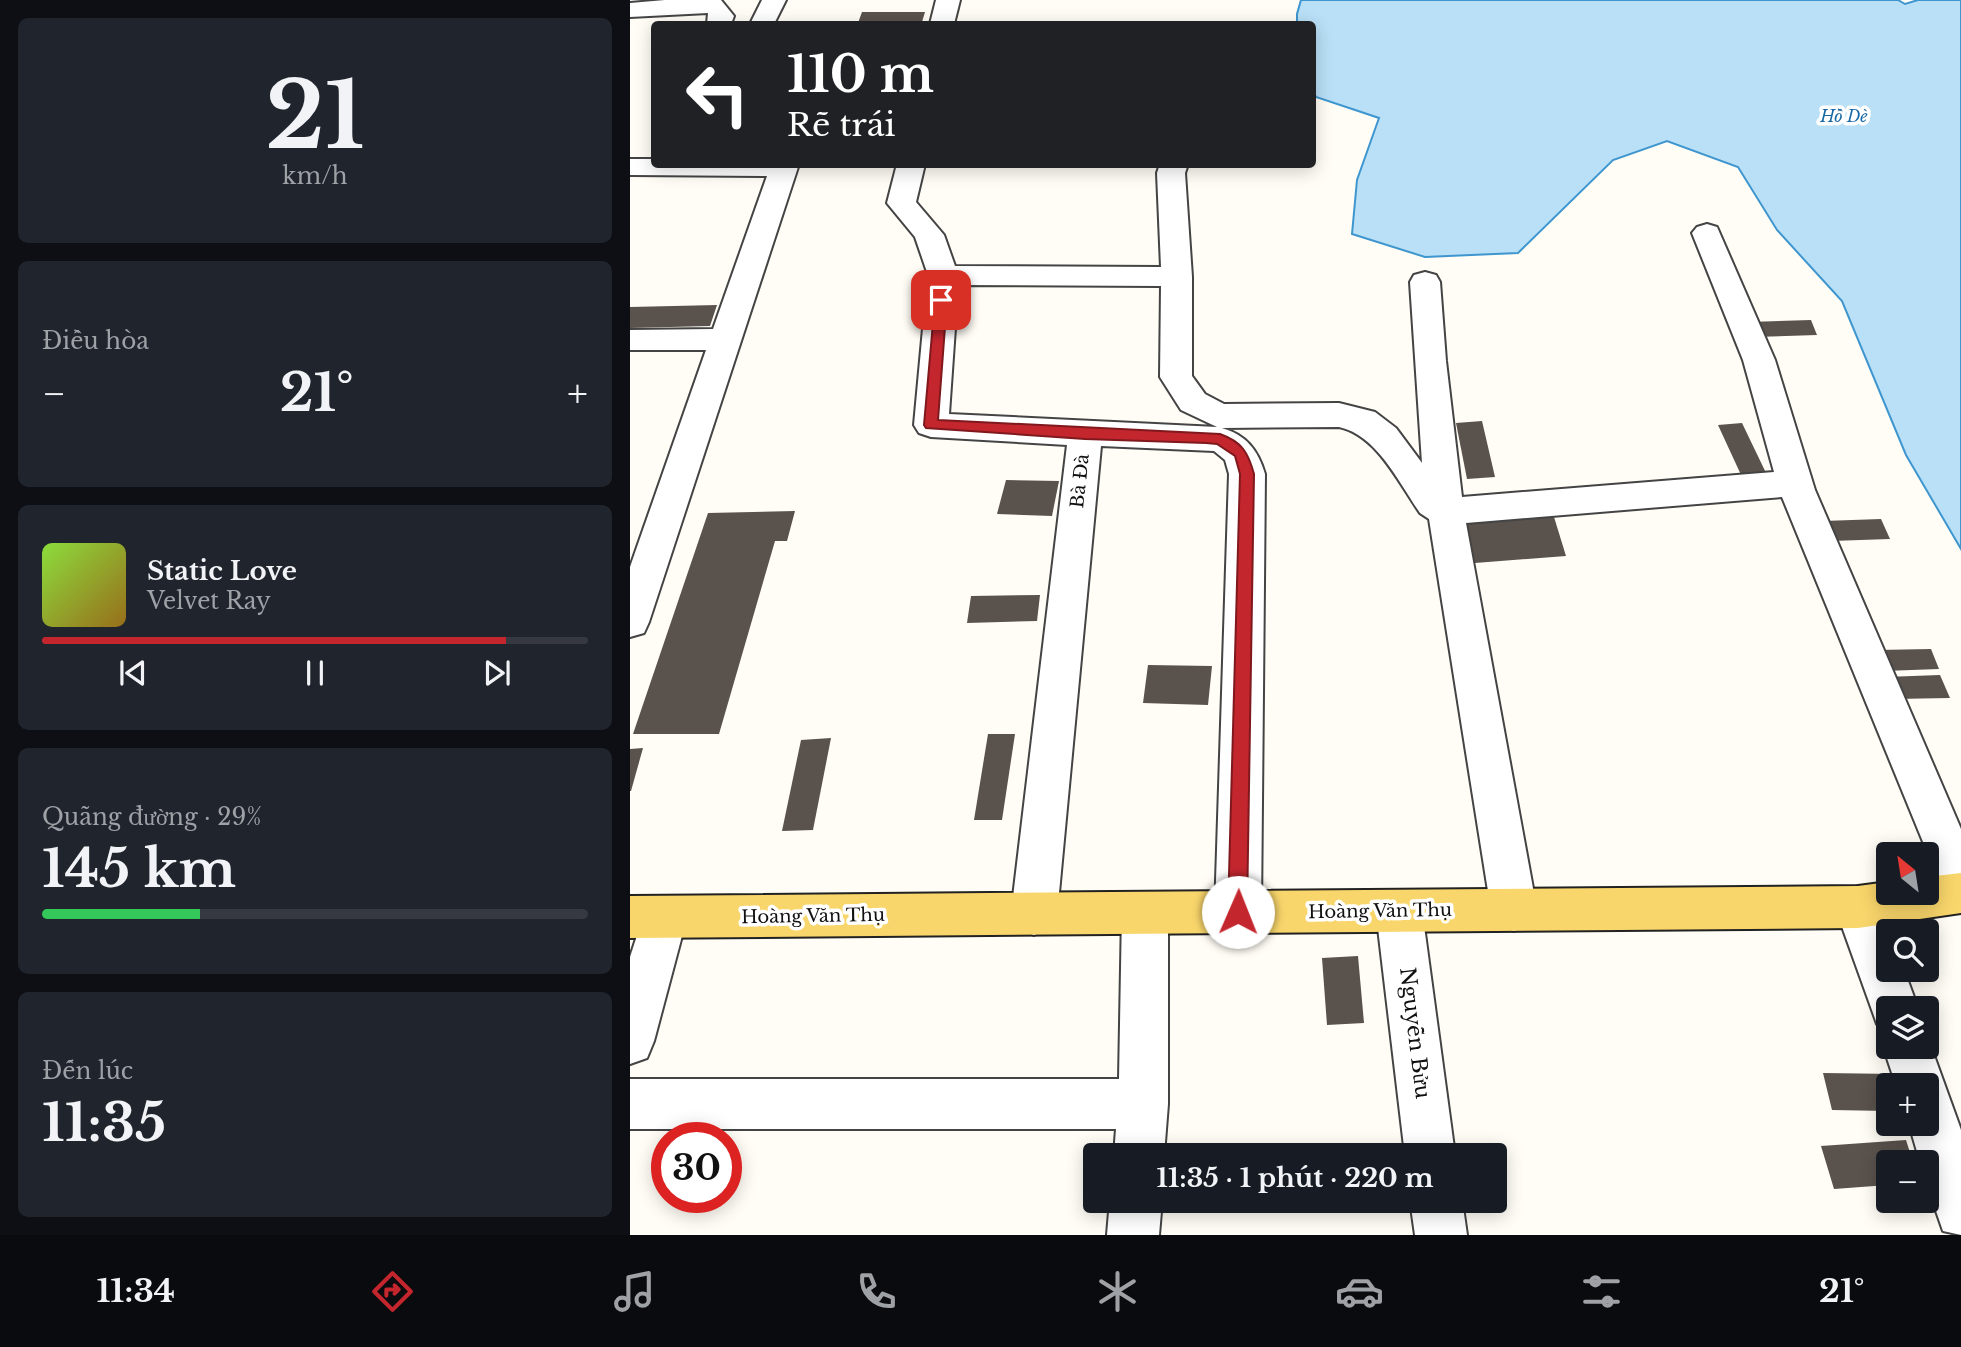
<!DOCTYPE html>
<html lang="vi">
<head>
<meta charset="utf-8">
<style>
	body { margin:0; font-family:"Libre Baskerville",serif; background:#20242c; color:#f1f3f6; height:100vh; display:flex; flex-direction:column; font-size:26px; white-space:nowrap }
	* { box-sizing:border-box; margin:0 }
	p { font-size:23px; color:#9ea1a6 }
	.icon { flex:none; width:38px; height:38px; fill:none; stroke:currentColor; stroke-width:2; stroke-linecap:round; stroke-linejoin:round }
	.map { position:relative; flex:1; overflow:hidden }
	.drawer { display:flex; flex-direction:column; gap:18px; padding:18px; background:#0d0f14; width:630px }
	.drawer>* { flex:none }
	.guide { position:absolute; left:21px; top:21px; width:665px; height:147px; border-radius:7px; box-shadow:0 4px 18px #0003; background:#202124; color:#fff; overflow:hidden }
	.needle { width:46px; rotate:330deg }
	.fabs { position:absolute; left:1246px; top:842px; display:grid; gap:14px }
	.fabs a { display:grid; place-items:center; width:63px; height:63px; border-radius:7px; background:#171b24; box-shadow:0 4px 18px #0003; font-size:35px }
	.speed { position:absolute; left:21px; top:1122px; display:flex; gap:14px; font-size:35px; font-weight:700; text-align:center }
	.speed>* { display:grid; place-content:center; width:91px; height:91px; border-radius:50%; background:#171b24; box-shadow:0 4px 18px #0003; line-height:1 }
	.speed .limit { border:10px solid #d22; background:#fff; color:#111 }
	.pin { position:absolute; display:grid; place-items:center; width:60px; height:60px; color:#fff; margin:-30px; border-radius:14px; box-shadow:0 4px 10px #0006 }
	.me { position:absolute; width:77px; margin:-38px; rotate:1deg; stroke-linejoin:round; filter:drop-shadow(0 0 5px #0008) }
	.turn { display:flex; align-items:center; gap:24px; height:147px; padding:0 21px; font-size:32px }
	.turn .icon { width:91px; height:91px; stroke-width:2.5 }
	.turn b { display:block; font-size:49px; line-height:60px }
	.big { font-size:52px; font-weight:700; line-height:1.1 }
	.drawer .widget { flex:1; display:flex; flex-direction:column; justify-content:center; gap:10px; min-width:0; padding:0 24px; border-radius:10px; background:#20242c }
	.drawer .dial { align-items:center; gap:0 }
	.dial b { font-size:91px; line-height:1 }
	.song { display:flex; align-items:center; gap:21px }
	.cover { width:84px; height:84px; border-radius:10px; background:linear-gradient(135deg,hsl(90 70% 55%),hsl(40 70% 35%)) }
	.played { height:7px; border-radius:4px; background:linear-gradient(90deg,#c4262e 85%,#363941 85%) }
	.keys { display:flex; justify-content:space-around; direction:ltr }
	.heat { display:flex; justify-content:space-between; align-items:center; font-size:38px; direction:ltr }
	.charge { height:10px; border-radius:5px; background:linear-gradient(90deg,#34c759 29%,#363941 0) }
	.trip { position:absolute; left:453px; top:1143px; width:424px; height:70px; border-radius:7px; background:#171b24; box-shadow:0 4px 18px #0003; font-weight:700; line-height:70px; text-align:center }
	.tabs { display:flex; height:112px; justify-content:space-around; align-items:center; background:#090b0e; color:#9ea1a6 }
	.tabs .icon { width:49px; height:49px }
	.tabs .selected { color:#c4262e }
	.tabs b { font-size:32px; color:#f1f3f6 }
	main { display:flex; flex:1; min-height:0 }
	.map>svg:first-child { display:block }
	.water { fill:#b9e0f7; stroke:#3f96cf; stroke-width:2 }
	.building { fill:#5a524d }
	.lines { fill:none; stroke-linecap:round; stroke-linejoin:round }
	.minor-casing { stroke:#444; stroke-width:4 }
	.major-casing { stroke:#222; stroke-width:4 }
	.minor { fill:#fff; fill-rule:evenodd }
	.major { fill:#f9d66b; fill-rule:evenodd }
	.route { fill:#c4262e; stroke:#7f191e; stroke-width:2 }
	.labels { text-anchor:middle; stroke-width:7; stroke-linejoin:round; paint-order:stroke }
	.far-water-label { font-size:16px; font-style:italic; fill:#1768a6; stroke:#fff }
	.street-label { font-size:18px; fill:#111; stroke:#fff }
	.near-street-label { font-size:21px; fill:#111; stroke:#fff }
</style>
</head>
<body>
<main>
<section class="drawer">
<div class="widget dial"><b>21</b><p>km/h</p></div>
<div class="widget"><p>Điều hòa</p>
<div class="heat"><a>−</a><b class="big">21°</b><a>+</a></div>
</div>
<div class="widget">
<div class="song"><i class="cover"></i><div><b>Static Love</b><p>Velvet Ray</p></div></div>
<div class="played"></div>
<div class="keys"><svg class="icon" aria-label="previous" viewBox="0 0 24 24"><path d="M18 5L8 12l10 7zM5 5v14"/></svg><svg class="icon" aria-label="pause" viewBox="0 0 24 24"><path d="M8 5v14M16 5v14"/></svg><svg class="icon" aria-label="next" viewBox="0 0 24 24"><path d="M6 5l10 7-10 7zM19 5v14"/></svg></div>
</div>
<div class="widget"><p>Quãng đường · 29%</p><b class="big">145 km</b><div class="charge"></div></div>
<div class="widget"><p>Đến lúc</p><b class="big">11:35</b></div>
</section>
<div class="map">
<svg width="1331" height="1235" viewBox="0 0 1331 1235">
	<rect width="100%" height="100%" fill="#fffdf5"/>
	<path class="water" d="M 671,0 L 1268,0 L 1275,4 L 1288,0 L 1331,0 L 1331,549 L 1276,455 L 1212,301 L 1147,230 L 1108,167 L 1037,141 L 983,160 L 888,253 L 795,257 L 722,234 L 727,180 L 749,118 L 686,97 L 682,89 L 682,24 L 667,24 L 667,14 Z"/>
	<g class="building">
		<path d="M 232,12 L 295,12 L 292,22 L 228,23 Z"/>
		<path d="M 87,305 L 80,326 L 0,328 L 0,307 Z"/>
		<path d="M 1181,320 L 1187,335 L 1124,337 L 1118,322 Z"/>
		<path d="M 852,421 L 865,477 L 837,479 L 826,423 Z"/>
		<path d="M 1112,423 L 1137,475 L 1112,477 L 1088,425 Z"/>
		<path d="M 376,480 L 429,481 L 422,516 L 367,514 Z"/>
		<path d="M 165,511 L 157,541 L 145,541 L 89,734 L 3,734 L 78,513 Z"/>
		<path d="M 924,517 L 936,556 L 832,564 L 823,524 Z"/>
		<path d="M 1251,519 L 1260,539 L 1201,541 L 1193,521 Z"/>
		<path d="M 410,595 L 407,621 L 337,623 L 341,596 Z"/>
		<path d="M 1301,649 L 1309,669 L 1254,671 L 1247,650 Z"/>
		<path d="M 518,665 L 582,666 L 578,705 L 513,703 Z"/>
		<path d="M 1310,675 L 1320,698 L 1264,699 L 1255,677 Z"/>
		<path d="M 358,734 L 385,734 L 372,820 L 344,820 Z"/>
		<path d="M 201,738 L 183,830 L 152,831 L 171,740 Z"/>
		<path d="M 13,748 L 1,791 L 0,791 L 0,749 Z"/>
		<path d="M 728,956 L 734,1023 L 697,1025 L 692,958 Z"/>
		<path d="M 1193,1073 L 1266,1074 L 1269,1085 L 1258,1085 L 1258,1111 L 1202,1110 Z"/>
		<path d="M 1276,1140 L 1283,1162 L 1258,1162 L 1258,1185 L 1204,1189 L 1191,1146 Z"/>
	</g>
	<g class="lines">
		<defs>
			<g id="minor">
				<path d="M 35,0 L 91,0 L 104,16 L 101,24 L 77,24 L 78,13 L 0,17 L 0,3 Z"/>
				<path d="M 132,0 L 156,0 L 144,24 L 120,24 Z"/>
				<path d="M 306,0 L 330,0 L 324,24 L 300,24 Z"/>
				<path d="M 0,159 L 24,159 L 24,164 L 169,164 L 19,622 L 14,633 L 0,637 L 0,567 L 76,350 L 0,350 L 0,330 L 83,329 L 137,176 L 0,175 Z"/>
				<path d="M 267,164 L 295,164 L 286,202 L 314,235 L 325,266 L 531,267 L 527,173 L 530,164 L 558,164 L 555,173 L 562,277 L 562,376 L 575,394 L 594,404 L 709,403 L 745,412 L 766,428 L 792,463 L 780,282 L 784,275 L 795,272 L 806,275 L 810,282 L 816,361 L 832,497 L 1144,472 L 1113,360 L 1062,233 L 1067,227 L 1077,224 L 1087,227 L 1145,360 L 1185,490 L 1331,829 L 1331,901 L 1315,895 L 1309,881 L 1152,497 L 836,523 L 907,910 L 900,925 L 884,931 L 868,925 L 861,910 L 799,519 L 790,513 C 769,483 747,435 709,427 L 592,428 C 616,435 628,450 635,474 L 631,912 L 624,927 L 608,933 L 592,927 L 585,912 L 599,474 L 595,460 L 584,451 L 471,446 L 427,914 L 420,929 L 404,935 L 388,929 L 381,914 L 437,445 L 301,437 L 289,433 L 284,425 L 298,275 L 285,237 L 257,203 ZM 328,285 L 531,286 L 530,377 L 551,410 L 587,427 L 319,414 Z"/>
				<path d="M 1228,886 L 1244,892 L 1259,931 L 1258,970 L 1274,970 L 1288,1008 L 1258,1008 L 1258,1028 L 1247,1024 L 1205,907 L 1212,892 Z"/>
				<path d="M 769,890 L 785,896 L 792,911 L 825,1155 L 775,1155 L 746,911 L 753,896 Z"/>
				<path d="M 515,892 L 531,898 L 538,913 L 538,1104 L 534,1155 L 484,1155 L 486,1129 L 0,1129 L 0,1079 L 489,1079 L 492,913 L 499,898 Z"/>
				<path d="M 34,896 L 50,902 L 57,917 L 24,1041 L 17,1058 L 0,1064 L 0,957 L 18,902 Z"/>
				<path d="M 1258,1033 L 1258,1046 L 1297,1046 L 1297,1036 L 1331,1130 L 1331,1235 L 1313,1231 L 1297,1185 L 1297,1162 L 1290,1162 L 1279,1124 L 1297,1124 L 1297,1085 L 1266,1085 L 1253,1046 Z"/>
				<path d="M 480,1200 L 532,1200 L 529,1235 L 477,1235 Z"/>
				<path d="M 780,1200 L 832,1200 L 837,1235 L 785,1235 Z"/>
			</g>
			<path id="major" d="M 1331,873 L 1331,913 L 1228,928 L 0,938 L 0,896 L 1228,886 L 1258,882 L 1258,892 L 1297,892 L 1297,877 Z"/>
		</defs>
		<use href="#minor" class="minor-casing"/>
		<use href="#major" class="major-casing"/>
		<use href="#minor" class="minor"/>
		<use href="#major" class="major"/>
	</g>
	<path class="route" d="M 311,296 L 317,300 L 308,420 L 590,434 C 612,442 618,452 624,474 L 617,912 L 614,918 L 608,921 L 601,918 L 598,912 L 610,474 L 605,456 L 587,444 L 576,443 L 455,439 L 296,428 L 294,425 L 305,300 Z"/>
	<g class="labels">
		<g class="far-water-label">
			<text x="1214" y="122">Hồ Dè</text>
		</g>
		<g class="street-label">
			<text transform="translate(450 481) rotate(-84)" y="6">Bà Đà</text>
			<text transform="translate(750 911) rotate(-1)" y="6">Hoàng Văn Thụ</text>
			<text transform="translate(183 916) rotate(-1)" y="6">Hoàng Văn Thụ</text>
		</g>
		<g class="near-street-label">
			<text transform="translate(785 1033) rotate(83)" y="7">Nguyễn Bửu</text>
		</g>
	</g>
</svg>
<div class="fabs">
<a><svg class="needle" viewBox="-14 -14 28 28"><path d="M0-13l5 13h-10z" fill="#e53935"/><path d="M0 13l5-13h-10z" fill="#9ea1a6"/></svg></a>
<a><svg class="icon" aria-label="search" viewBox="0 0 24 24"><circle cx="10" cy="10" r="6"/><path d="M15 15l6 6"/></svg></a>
<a><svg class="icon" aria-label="layers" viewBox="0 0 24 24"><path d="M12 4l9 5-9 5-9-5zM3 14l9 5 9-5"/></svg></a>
<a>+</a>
<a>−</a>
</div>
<div class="speed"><div class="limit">30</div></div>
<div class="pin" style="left:311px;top:300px;background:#d93025"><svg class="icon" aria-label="arrive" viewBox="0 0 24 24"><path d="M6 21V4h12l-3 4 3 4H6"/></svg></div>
<svg class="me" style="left:608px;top:912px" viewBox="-20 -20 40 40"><circle r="19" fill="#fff"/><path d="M0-13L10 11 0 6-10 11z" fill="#c4262e"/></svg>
<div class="trip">11:35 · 1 phút · 220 m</div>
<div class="guide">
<div class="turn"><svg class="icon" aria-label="left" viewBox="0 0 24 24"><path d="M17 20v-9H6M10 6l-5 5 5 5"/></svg><div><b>110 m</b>Rẽ trái</div></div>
</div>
</div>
</main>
<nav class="tabs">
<b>11:34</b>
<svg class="icon selected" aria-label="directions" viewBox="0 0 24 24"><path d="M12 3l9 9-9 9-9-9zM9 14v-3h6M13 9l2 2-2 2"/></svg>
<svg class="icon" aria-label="music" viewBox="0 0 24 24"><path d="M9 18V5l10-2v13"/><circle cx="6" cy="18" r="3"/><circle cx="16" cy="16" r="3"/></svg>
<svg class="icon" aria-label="phone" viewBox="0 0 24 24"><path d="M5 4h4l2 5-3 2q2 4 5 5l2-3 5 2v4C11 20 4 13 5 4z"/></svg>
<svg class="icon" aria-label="climate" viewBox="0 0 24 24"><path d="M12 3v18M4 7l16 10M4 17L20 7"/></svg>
<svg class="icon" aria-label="car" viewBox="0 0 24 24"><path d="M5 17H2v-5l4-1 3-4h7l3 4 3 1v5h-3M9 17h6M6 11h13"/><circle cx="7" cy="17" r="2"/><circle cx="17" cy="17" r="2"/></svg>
<svg class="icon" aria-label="filters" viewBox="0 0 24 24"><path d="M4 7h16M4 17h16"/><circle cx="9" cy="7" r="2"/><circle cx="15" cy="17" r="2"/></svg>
<b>21°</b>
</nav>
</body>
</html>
